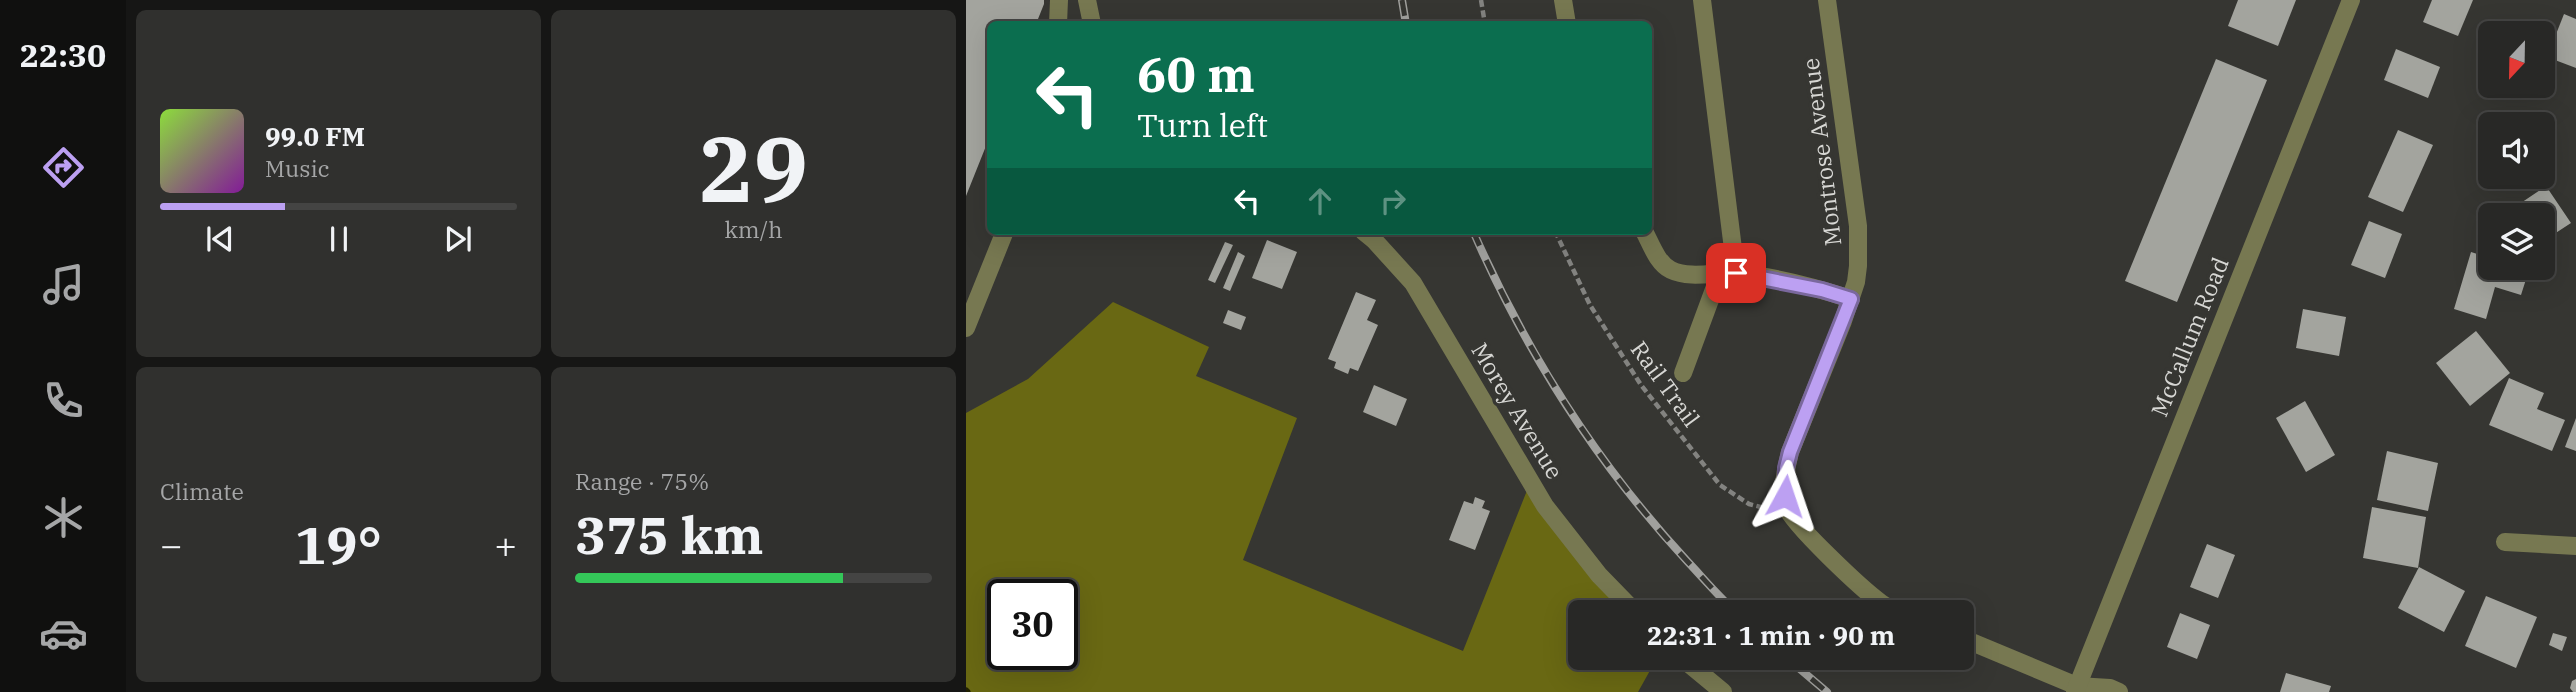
<!DOCTYPE html>
<html lang="en">
<head>
<meta charset="utf-8">
<style>
	body { margin:0; font-family:"IBM Plex Serif",serif; background:#30302e; color:#f1f3f6; height:100vh; display:flex; flex-direction:column; font-size:26px; white-space:nowrap }
	* { box-sizing:border-box; margin:0 }
	p { font-size:23px; color:#a5a6a7 }
	.icon { flex:none; width:38px; height:38px; fill:none; stroke:currentColor; stroke-width:2; stroke-linecap:round; stroke-linejoin:round }
	.map { position:relative; flex:1; overflow:hidden }
	.side { display:flex; flex-direction:column; gap:10px; padding:10px; background:#161615; width:840px }
	.side>* { flex:none }
	.guide { position:absolute; left:21px; top:21px; width:665px; height:214px; border-radius:10px; box-shadow:0 7px 28px #0002,0 0 0 2px #444443; background:#0b6e4f; color:#fff; overflow:hidden }
	.needle { width:46px; rotate:202deg }
	.controls { position:absolute; left:1512px; top:21px; display:grid; gap:14px }
	.controls a { display:grid; place-items:center; width:77px; height:77px; border-radius:10px; background:#282826; box-shadow:0 7px 28px #0002,0 0 0 2px #444443; font-size:35px }
	.speed { position:absolute; left:21px; top:579px; display:flex; gap:14px; font-size:35px; font-weight:700; text-align:center }
	.speed>* { display:grid; place-content:center; width:91px; height:91px; border-radius:50%; background:#282826; box-shadow:0 7px 28px #0002,0 0 0 2px #444443; line-height:1 }
	.speed .limit { border:4px solid #111; border-radius:10px; background:#fff; color:#111 }
	.pin { position:absolute; display:grid; place-items:center; width:60px; height:60px; color:#fff; margin:-30px; border-radius:14px; box-shadow:0 4px 10px #0006 }
	.me { position:absolute; width:77px; margin:-38px; rotate:5deg; stroke-linejoin:round; filter:drop-shadow(0 0 5px #0008) }
	.turn { display:flex; align-items:center; gap:24px; height:147px; padding:0 35px; font-size:32px }
	.turn .icon { width:91px; height:91px; stroke-width:2.5 }
	.turn b { display:block; font-size:49px; line-height:60px }
	.lanes { display:flex; align-items:center; height:66px; padding:0 35px; background:#0003; justify-content:center; gap:35px; direction:ltr }
	.lanes .off { opacity:.35 }
	.big { font-size:52px; font-weight:700; line-height:1.1 }
	.side .card { flex:1; display:flex; flex-direction:column; justify-content:center; gap:10px; min-width:0; padding:0 24px; border-radius:10px; background:#30302e }
	.side .dial { align-items:center; gap:0 }
	.dial b { font-size:91px; line-height:1 }
	.song { display:flex; align-items:center; gap:21px }
	.cover { width:84px; height:84px; border-radius:10px; background:linear-gradient(135deg,hsl(90 70% 55%),hsl(290 70% 35%)) }
	.played { height:7px; border-radius:4px; background:linear-gradient(90deg,#bca0f2 35%,#444443 35%) }
	.keys { display:flex; justify-content:space-around; direction:ltr }
	.heat { display:flex; justify-content:space-between; align-items:center; font-size:38px; direction:ltr }
	.charge { height:10px; border-radius:5px; background:linear-gradient(90deg,#34c759 75%,#444443 0) }
	.side .tiles { flex:1; display:grid; gap:10px; grid-template-columns:repeat(2,1fr) }
	.trip { position:absolute; left:602px; top:600px; width:406px; height:70px; border-radius:10px; background:#282826; box-shadow:0 7px 28px #0002,0 0 0 2px #444443; font-weight:700; line-height:70px; text-align:center }
	main { display:flex; flex:1; min-height:0 }
	.menu { display:flex; flex-direction:column; width:126px; justify-content:space-around; align-items:center; background:#10100f; color:#a5a6a7 }
	.menu .icon { width:49px; height:49px }
	.menu .on { color:#bca0f2 }
	.menu b { font-size:32px; color:#f1f3f6 }
	.map>svg:first-child { display:block }
	.forest { fill:#696813; fill-rule:evenodd }
	.lines { fill:none; stroke-linecap:round; stroke-linejoin:round }
	.stream { stroke:#202000; stroke-width:7 }
	.building { fill:#a3a49e }
	.path { stroke:#838380; stroke-width:4.5; stroke-dasharray:7 3.5; stroke-linecap:butt }
	.minor { stroke:#777851; stroke-width:18 }
	.rail-casing { stroke:#a0a09d; stroke-width:8 }
	.rail { stroke:#363632; stroke-width:5; stroke-dasharray:16; stroke-linecap:butt }
	.route-casing { stroke:#7a689d; stroke-width:18 }
	.route { stroke:#bca0f2; stroke-width:12 }
	.labels { text-anchor:middle; stroke-width:7; stroke-linejoin:round; paint-order:stroke }
	.street-label { font-size:23px; fill:#d7d7d4; stroke:#363632 }
</style>
</head>
<body>
<main>
<nav class="menu">
<b>22:30</b>
<svg class="icon on" aria-label="directions" viewBox="0 0 24 24"><path d="M12 3l9 9-9 9-9-9zM9 14v-3h6M13 9l2 2-2 2"/></svg>
<svg class="icon" aria-label="music" viewBox="0 0 24 24"><path d="M9 18V5l10-2v13"/><circle cx="6" cy="18" r="3"/><circle cx="16" cy="16" r="3"/></svg>
<svg class="icon" aria-label="phone" viewBox="0 0 24 24"><path d="M5 4h4l2 5-3 2q2 4 5 5l2-3 5 2v4C11 20 4 13 5 4z"/></svg>
<svg class="icon" aria-label="climate" viewBox="0 0 24 24"><path d="M12 3v18M4 7l16 10M4 17L20 7"/></svg>
<svg class="icon" aria-label="car" viewBox="0 0 24 24"><path d="M5 17H2v-5l4-1 3-4h7l3 4 3 1v5h-3M9 17h6M6 11h13"/><circle cx="7" cy="17" r="2"/><circle cx="17" cy="17" r="2"/></svg>
</nav>
<section class="side">
<div class="tiles">
<div class="card">
<div class="song"><i class="cover"></i><div><b>99.0 FM</b><p>Music</p></div></div>
<div class="played"></div>
<div class="keys"><svg class="icon" aria-label="previous" viewBox="0 0 24 24"><path d="M18 5L8 12l10 7zM5 5v14"/></svg><svg class="icon" aria-label="pause" viewBox="0 0 24 24"><path d="M8 5v14M16 5v14"/></svg><svg class="icon" aria-label="next" viewBox="0 0 24 24"><path d="M6 5l10 7-10 7zM19 5v14"/></svg></div>
</div>
<div class="card dial"><b>29</b><p>km/h</p></div>
<div class="card"><p>Climate</p>
<div class="heat"><a>−</a><b class="big">19°</b><a>+</a></div>
</div>
<div class="card"><p>Range · 75%</p><b class="big">375 km</b><div class="charge"></div></div>
</div>
</section>
<div class="map">
<svg width="1610" height="692" viewBox="0 0 1610 692">
	<rect width="100%" height="100%" fill="#363632"/>
	<path class="forest" d="M 147,302 L 243,347 L 230,376 L 331,418 L 277,560 L 497,651 L 562,488 L 655,612 L 614,612 L 614,658 L 691,658 L 672,692 L 0,692 L 0,413 L 62,379 ZM 37,595 L 96,595 L 96,654 L 37,654 Z"/>
	<g class="lines">
		<path class="stream" d="M 0,691 L 1,692"/>
	</g>
	<g class="building">
		<path d="M 0,0 L 78,0 L 78,4 L 70,24 L 24,24 L 24,136 L 0,196 Z"/>
		<path d="M 1272,0 L 1330,0 L 1312,46 L 1262,26 Z"/>
		<path d="M 1466,0 L 1507,0 L 1492,36 L 1457,22 Z"/>
		<path d="M 1598,14 L 1610,19 L 1610,68 L 1581,57 Z"/>
		<path d="M 1430,49 L 1474,67 L 1462,98 L 1418,80 Z"/>
		<path d="M 1250,59 L 1301,80 L 1211,302 L 1159,281 Z"/>
		<path d="M 1432,130 L 1467,145 L 1437,212 L 1402,197 Z"/>
		<path d="M 1580,186 L 1605,223 L 1582,238 L 1588,247 L 1577,255 L 1577,215 L 1537,215 Z"/>
		<path d="M 1403,221 L 1436,234 L 1419,278 L 1385,265 Z"/>
		<path d="M 301,240 L 331,252 L 316,289 L 286,278 Z"/>
		<path d="M 259,242 L 267,245 L 249,283 L 242,280 Z"/>
		<path d="M 272,252 L 279,256 L 264,291 L 257,288 Z"/>
		<path d="M 1505,252 L 1524,258 L 1524,268 L 1563,270 L 1555,295 L 1529,287 L 1520,319 L 1488,309 Z"/>
		<path d="M 390,292 L 410,300 L 401,320 L 412,325 L 392,371 L 384,368 L 382,374 L 368,368 L 370,362 L 362,359 Z"/>
		<path d="M 1337,309 L 1380,317 L 1373,356 L 1330,348 Z"/>
		<path d="M 262,310 L 280,317 L 275,330 L 257,323 Z"/>
		<path d="M 1510,331 L 1544,373 L 1504,406 L 1470,363 Z"/>
		<path d="M 1543,378 L 1578,393 L 1571,409 L 1599,420 L 1586,451 L 1523,425 Z"/>
		<path d="M 408,385 L 441,399 L 430,426 L 397,412 Z"/>
		<path d="M 1339,401 L 1369,455 L 1340,472 L 1310,418 Z"/>
		<path d="M 1610,418 L 1610,451 L 1599,447 Z"/>
		<path d="M 1421,451 L 1472,463 L 1462,511 L 1411,500 Z"/>
		<path d="M 509,497 L 519,501 L 516,508 L 524,511 L 509,550 L 483,540 L 498,501 L 507,504 Z"/>
		<path d="M 1406,507 L 1460,517 L 1452,568 L 1397,558 Z"/>
		<path d="M 1241,544 L 1269,555 L 1252,598 L 1224,587 Z"/>
		<path d="M 1453,567 L 1499,591 L 1478,632 L 1432,608 Z"/>
		<path d="M 1520,596 L 1571,617 L 1550,668 L 1499,646 Z"/>
		<path d="M 1214,613 L 1244,625 L 1231,659 L 1201,647 Z"/>
		<path d="M 1587,633 L 1601,637 L 1596,651 L 1583,645 Z"/>
		<path d="M 1320,673 L 1365,686 L 1363,692 L 1314,692 Z"/>
		<path d="M 1610,679 L 1610,692 L 1607,692 L 1604,688 L 1606,681 Z"/>
	</g>
	<g class="lines">
		<g class="path">
			<path d="M 515,0 L 519,24"/>
			<path d="M 589,231 L 624,305 L 675,385 L 754,485 L 783,504 L 802,509"/>
		</g>
		<g class="minor">
			<path d="M 121,0 L 126,24"/>
			<path d="M 597,0 L 601,24"/>
			<path d="M 736,0 L 770,273"/>
			<path d="M 861,0 L 892,226 L 892,266 L 890,282 L 877,321 L 824,452 C 820,469 815,489 820,506 C 825,523 897,590 915,603 C 920,607 928,610 934,612"/>
			<path d="M 92,24 L 93,0"/>
			<path d="M 397,231 L 408,240 L 447,283 L 579,506 L 633,575 L 669,612"/>
			<path d="M 678,231 C 685,244 691,263 705,270 C 724,279 749,272 769,273 C 805,276 851,288 885,299"/>
			<path d="M 0,328 L 39,231"/>
			<path d="M 717,373 L 754,273"/>
			<path d="M 1539,542 L 1610,546"/>
			<path d="M 996,638 L 1111,686 L 1119,692"/>
			<path d="M 716,658 L 757,692"/>
			<path d="M 1111,686 L 1144,688 L 1153,692"/>
			<path d="M 1109,692 L 1385,0"/>
		</g>
		<defs>
			<g id="rail">
				<path d="M 436,0 L 440,24"/>
				<path d="M 507,231 C 560,352 632,465 722,562 C 738,579 753,597 770,612"/>
				<path d="M 821,658 L 861,692"/>
			</g>
		</defs>
		<use href="#rail" class="rail-casing"/>
		<use href="#rail" class="rail"/>
	</g>
	<g class="lines">
		<defs>
			<path id="route" d="M 770,273 L 856,290 L 885,299 L 824,452 L 820,468 L 819,496"/>
		</defs>
		<use href="#route" class="route-casing"/>
		<use href="#route" class="route"/>
	</g>
	<g class="labels">
		<g class="street-label">
			<text transform="translate(856 152) rotate(-97)" y="8">Montrose Avenue</text>
			<text transform="translate(1224 337) rotate(-68)" y="8">McCallum Road</text>
			<text transform="translate(699 384) rotate(54)" y="8">Rail Trail</text>
			<text transform="translate(551 411) rotate(59)" y="8">Morey Avenue</text>
		</g>
	</g>
</svg>
<div class="controls">
<a><svg class="needle" viewBox="-14 -14 28 28"><path d="M0-13l5 13h-10z" fill="#e53935"/><path d="M0 13l5-13h-10z" fill="#a5a6a7"/></svg></a>
<a><svg class="icon" aria-label="sound" viewBox="0 0 24 24"><path d="M4 9h4l5-4v14l-5-4H4zM17 9q2 3 0 6"/></svg></a>
<a><svg class="icon" aria-label="layers" viewBox="0 0 24 24"><path d="M12 4l9 5-9 5-9-5zM3 14l9 5 9-5"/></svg></a>
</div>
<div class="speed"><div class="limit">30</div></div>
<div class="pin" style="left:770px;top:273px;background:#d93025"><svg class="icon" aria-label="arrive" viewBox="0 0 24 24"><path d="M6 21V4h12l-3 4 3 4H6"/></svg></div>
<svg class="me" style="left:819px;top:496px" viewBox="-20 -20 40 40"><path d="M0-17L14 15 0 8-14 15z" fill="#bca0f2" stroke="#fff" stroke-width="4"/></svg>
<div class="trip">22:31 · 1 min · 90 m</div>
<div class="guide">
<div class="turn"><svg class="icon" aria-label="left" viewBox="0 0 24 24"><path d="M17 20v-9H6M10 6l-5 5 5 5"/></svg><div><b>60 m</b>Turn left</div></div>
<div class="lanes"><svg class="icon" aria-label="left" viewBox="0 0 24 24"><path d="M17 20v-9H6M10 6l-5 5 5 5"/></svg><svg class="icon off" aria-label="ahead" viewBox="0 0 24 24"><path d="M12 20V5M6 11l6-6 6 6"/></svg><svg class="icon off" aria-label="right" viewBox="0 0 24 24"><path d="M7 20v-9h11M14 6l5 5-5 5"/></svg></div>
</div>
</div>
</main>
</body>
</html>
